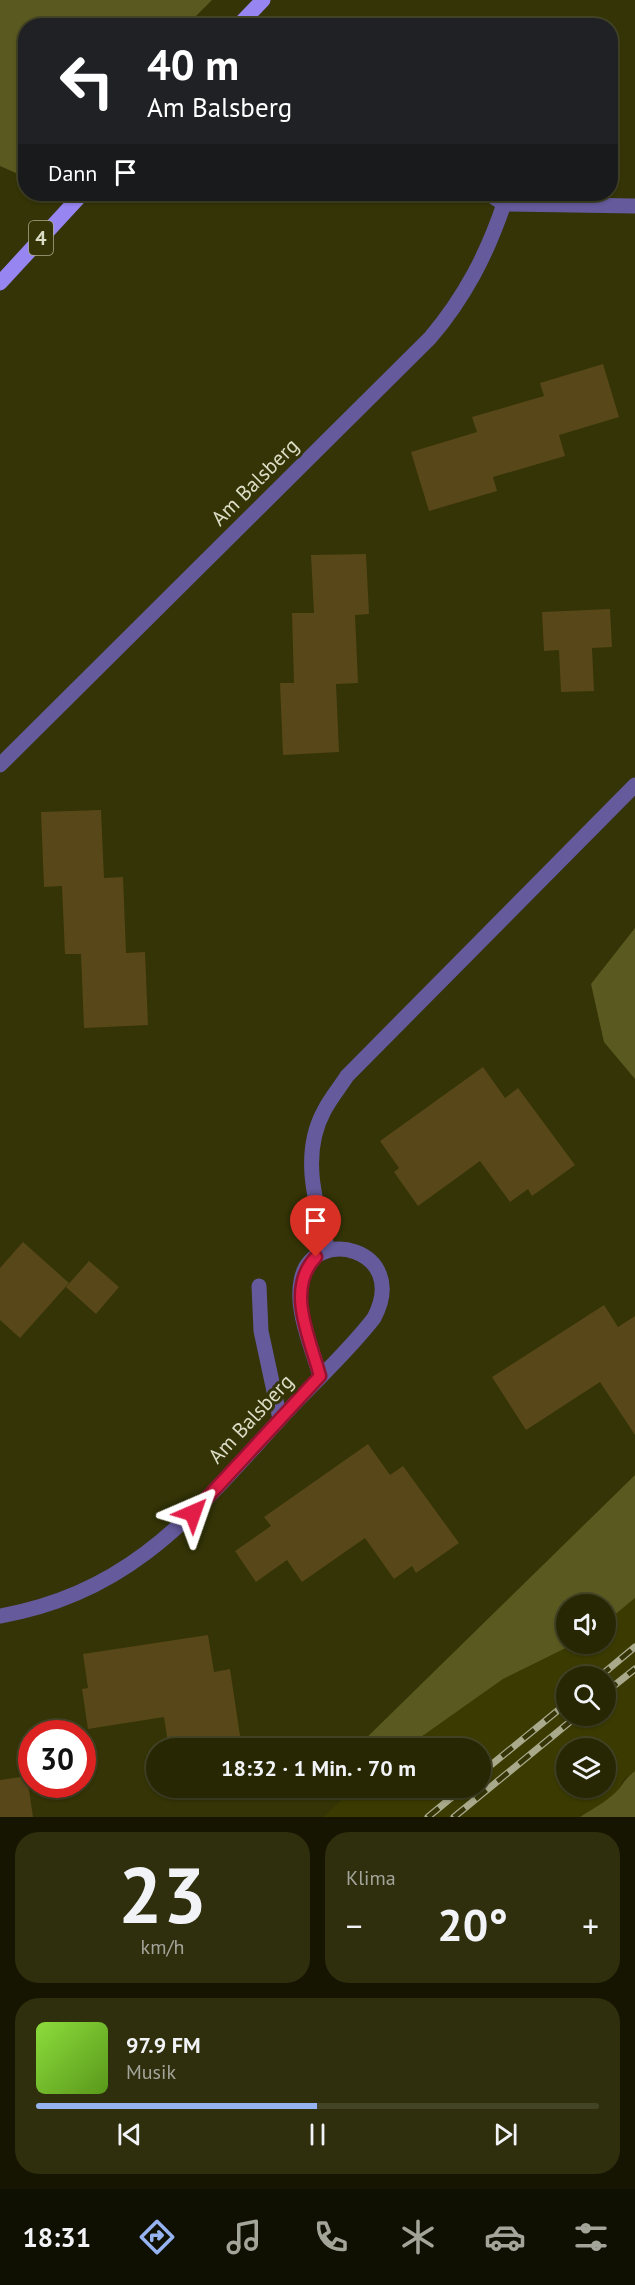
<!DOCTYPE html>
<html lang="de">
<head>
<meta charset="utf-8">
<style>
	body { margin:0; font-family:"PT Sans",sans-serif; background:#2f2f0e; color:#f1f3f6; height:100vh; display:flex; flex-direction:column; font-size:22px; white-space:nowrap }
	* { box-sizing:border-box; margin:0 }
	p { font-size:20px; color:#a4a59a }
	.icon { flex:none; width:33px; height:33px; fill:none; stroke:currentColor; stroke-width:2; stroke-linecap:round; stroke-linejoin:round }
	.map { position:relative; height:1817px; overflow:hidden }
	.drawer { display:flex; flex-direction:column; gap:15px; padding:15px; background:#151502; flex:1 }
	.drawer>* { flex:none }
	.banner { position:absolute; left:18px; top:18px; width:600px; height:183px; border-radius:24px; box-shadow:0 2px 4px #0004,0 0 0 2px #434426; background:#202124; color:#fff; overflow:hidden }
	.tools { position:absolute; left:556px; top:1594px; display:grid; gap:12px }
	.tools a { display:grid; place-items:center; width:60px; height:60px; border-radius:50%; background:#272704; box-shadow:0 2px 4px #0004,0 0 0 2px #434426; font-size:30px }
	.speed { position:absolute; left:18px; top:1720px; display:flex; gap:12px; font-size:30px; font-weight:700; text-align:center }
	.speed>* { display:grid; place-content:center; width:78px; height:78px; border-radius:50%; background:#272704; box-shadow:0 2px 4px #0004,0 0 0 2px #434426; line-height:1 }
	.speed .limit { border:9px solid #d22; background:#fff; color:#111 }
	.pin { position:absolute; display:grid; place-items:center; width:51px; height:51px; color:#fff; margin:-62px -26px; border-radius:50% 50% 50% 0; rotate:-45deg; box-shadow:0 0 6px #0007 }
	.pin .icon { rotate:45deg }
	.me { position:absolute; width:66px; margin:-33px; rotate:43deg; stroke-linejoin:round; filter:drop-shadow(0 0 4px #0008) }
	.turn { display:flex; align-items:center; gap:21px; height:126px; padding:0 30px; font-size:27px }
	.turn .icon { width:78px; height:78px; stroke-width:2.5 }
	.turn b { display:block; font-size:42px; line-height:51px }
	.then { display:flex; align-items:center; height:57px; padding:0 30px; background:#0003; gap:12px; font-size:22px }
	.big { font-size:45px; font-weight:700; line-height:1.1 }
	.drawer .tile { flex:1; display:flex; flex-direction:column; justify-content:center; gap:9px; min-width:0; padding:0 21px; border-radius:24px; background:#2f2f0e }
	.drawer .dial { align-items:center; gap:0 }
	.dial b { font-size:78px; line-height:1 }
	.song { display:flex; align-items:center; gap:18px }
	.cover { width:72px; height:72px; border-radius:9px; background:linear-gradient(135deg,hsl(90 70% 55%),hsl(90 70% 35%)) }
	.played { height:6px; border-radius:3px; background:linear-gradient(90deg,#95b2f1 50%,#434426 50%) }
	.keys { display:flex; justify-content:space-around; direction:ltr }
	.heat { display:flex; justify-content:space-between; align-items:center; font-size:33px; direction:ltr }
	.drawer .tiles { flex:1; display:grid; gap:15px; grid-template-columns:1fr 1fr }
	.tile:last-child { grid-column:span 2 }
	.trip { position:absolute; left:146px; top:1738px; width:345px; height:60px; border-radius:30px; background:#272704; box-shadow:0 2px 4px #0004,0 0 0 2px #434426; font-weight:700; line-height:60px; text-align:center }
	.tab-bar { display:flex; height:96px; justify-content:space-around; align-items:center; background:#101002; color:#a4a59a }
	.tab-bar .icon { width:42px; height:42px }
	.tab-bar .current { color:#95b2f1 }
	.tab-bar b { font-size:27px; color:#f1f3f6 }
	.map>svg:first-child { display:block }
	.built { fill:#3a3a01; fill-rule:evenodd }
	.green { fill:#5a5920 }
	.building { fill:#584719 }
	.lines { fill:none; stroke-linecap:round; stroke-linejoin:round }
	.minor { stroke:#645a9c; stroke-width:15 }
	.major { stroke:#9785f1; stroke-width:15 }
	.rail-casing { stroke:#a9aa8c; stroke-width:7 }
	.rail { stroke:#343406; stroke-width:4.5; stroke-dasharray:14; stroke-linecap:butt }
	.route-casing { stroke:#92132f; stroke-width:15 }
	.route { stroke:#e11d48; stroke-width:10 }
	.labels { text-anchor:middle; stroke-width:6; stroke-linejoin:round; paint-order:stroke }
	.shield { fill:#343406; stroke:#aaaa8c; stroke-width:1.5 }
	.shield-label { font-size:20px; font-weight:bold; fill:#dcddc6 }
	.street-label { font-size:21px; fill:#dcddc6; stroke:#343406 }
</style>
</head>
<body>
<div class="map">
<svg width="635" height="1817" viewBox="0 0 635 1817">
	<rect width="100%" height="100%" fill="#343406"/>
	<path class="built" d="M 635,1598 L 635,1771 L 624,1779 L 619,1789 L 610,1798 L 580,1817 L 323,1817 L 355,1788 L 480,1788 L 480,1749 L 404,1749 L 503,1679 L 574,1644 L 606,1644 L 606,1622 ZM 567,1677 L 606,1677 L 606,1716 L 567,1716 ZM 567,1749 L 606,1749 L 606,1788 L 567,1788 Z"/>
	<g class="green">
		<path d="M 0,0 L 212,0 L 187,25 L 26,26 L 25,177 L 0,166 Z"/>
		<path d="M 635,928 L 635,1079 L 604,1042 L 591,984 Z"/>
		<path d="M 635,1475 L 635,1598 L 606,1622 L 606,1605 L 567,1605 L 567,1644 L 574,1644 L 503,1679 L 404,1749 L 355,1749 Z"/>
		<path d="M 635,1771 L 635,1817 L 580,1817 C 592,1809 606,1802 616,1792 C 624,1784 624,1779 635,1771 Z"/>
	</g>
	<g class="building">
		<path d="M 603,364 L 619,417 L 559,435 L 565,456 L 493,477 L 497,491 L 429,511 L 411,452 L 477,432 L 472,417 L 544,396 L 540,383 Z"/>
		<path d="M 366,554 L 369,614 L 355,615 L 358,683 L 336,684 L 339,752 L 283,755 L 280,683 L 294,683 L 292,613 L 314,613 L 311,555 Z"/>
		<path d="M 610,609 L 612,647 L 592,648 L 594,691 L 561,692 L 559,650 L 544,651 L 542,612 Z"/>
		<path d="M 101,810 L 104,878 L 123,877 L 126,953 L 145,952 L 148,1025 L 84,1028 L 81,954 L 65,954 L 62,886 L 44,887 L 41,812 Z"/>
		<path d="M 483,1067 L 505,1098 L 518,1088 L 575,1165 L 532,1196 L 528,1189 L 510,1202 L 480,1161 L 418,1206 L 394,1172 L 399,1168 L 380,1141 Z"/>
		<path d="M 23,1242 L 69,1283 L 20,1338 L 0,1320 L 0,1268 Z"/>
		<path d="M 89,1261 L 119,1287 L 96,1314 L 66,1287 Z"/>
		<path d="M 604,1305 L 618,1327 L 635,1316 L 635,1435 L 600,1382 L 526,1430 L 492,1377 Z"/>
		<path d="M 368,1444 L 390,1475 L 403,1466 L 459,1543 L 416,1573 L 412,1566 L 394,1579 L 365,1538 L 302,1582 L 287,1560 L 256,1582 L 235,1551 L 271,1526 L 264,1517 Z"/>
		<path d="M 208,1635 L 214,1672 L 230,1669 L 242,1749 L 169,1749 L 164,1717 L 88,1729 L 82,1689 L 88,1688 L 83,1654 Z"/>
		<path d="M 27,1776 L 33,1817 L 0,1817 L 0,1780 Z"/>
	</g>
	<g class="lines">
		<g class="minor">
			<path d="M 489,194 L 504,204 L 635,206"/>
			<path d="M 0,765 L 430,338 C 465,297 487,254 504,204"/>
			<path d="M 328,1250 C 316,1205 300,1155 324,1111 C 330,1099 340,1087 347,1076 L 635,785"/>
			<path d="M 259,1286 L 261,1331 L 280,1419"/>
			<path d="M 0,1616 C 134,1593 197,1509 284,1415 C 313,1383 347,1353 374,1318 C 411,1248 311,1224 301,1281 C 295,1310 312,1348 320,1376"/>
		</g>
		<g class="major">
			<path d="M 238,26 L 263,0"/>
			<path d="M 0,283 L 82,194"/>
		</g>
		<defs>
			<g id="rail">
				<path d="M 599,1677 L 635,1647"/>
				<path d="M 606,1692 L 635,1669"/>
				<path d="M 480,1774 L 567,1703"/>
				<path d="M 428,1817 L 463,1788"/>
				<path d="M 454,1817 L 577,1716"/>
			</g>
		</defs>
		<use href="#rail" class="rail-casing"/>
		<use href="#rail" class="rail"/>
	</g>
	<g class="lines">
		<defs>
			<path id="route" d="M 193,1513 L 320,1376 C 310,1338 285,1289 316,1257"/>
		</defs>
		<use href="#route" class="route-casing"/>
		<use href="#route" class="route"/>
	</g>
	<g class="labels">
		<rect class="shield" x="29" y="221" width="24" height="34" rx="4.5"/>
		<g class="shield-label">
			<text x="41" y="245">4</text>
		</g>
		<g class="street-label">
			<text transform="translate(255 482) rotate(-45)" y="7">Am Balsberg</text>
			<text transform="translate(251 1419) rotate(-47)" y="7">Am Balsberg</text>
		</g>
	</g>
</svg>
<div class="tools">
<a><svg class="icon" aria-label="sound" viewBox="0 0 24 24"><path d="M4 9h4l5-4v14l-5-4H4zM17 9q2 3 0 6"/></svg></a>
<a><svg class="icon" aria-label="search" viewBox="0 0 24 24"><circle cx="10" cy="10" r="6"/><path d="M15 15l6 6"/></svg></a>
<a><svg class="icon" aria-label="layers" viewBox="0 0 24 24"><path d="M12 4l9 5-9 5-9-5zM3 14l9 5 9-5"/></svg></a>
</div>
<div class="speed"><div class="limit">30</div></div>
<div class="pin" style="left:316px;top:1257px;background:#d93025"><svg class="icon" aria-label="arrive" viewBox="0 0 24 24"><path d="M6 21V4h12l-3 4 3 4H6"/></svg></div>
<svg class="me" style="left:193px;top:1513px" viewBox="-20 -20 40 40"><path d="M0-17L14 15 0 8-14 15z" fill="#e11d48" stroke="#fff" stroke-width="4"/></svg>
<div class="trip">18:32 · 1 Min. · 70 m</div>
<div class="banner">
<div class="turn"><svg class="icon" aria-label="left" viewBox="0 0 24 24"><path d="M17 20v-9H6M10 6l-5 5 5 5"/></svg><div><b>40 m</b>Am Balsberg</div></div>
<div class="then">Dann<svg class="icon" aria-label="arrive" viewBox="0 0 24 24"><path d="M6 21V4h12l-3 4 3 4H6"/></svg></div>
</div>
</div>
<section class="drawer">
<div class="tiles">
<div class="tile dial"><b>23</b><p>km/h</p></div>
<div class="tile"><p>Klima</p>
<div class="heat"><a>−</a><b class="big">20°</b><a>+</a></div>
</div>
<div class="tile">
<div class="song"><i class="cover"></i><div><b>97.9 FM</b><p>Musik</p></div></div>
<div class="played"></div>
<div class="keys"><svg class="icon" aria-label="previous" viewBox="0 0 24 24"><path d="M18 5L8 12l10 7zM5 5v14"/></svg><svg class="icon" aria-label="pause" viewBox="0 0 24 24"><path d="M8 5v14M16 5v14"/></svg><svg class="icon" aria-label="next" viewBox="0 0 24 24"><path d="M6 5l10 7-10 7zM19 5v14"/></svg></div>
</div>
</div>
</section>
<nav class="tab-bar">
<b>18:31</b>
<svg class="icon current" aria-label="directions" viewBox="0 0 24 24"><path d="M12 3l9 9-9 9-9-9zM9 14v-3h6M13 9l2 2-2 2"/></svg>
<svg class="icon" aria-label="music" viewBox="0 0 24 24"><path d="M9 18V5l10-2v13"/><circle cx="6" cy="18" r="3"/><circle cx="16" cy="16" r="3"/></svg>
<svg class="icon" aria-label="phone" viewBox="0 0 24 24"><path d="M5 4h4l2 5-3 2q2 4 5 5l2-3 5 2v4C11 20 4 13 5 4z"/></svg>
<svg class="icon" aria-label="climate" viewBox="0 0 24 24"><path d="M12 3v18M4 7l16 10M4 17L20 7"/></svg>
<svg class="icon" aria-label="car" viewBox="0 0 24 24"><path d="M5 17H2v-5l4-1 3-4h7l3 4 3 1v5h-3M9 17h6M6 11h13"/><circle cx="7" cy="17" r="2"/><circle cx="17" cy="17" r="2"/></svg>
<svg class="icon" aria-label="filters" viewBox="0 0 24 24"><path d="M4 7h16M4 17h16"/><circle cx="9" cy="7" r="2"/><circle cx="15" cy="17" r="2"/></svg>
</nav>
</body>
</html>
